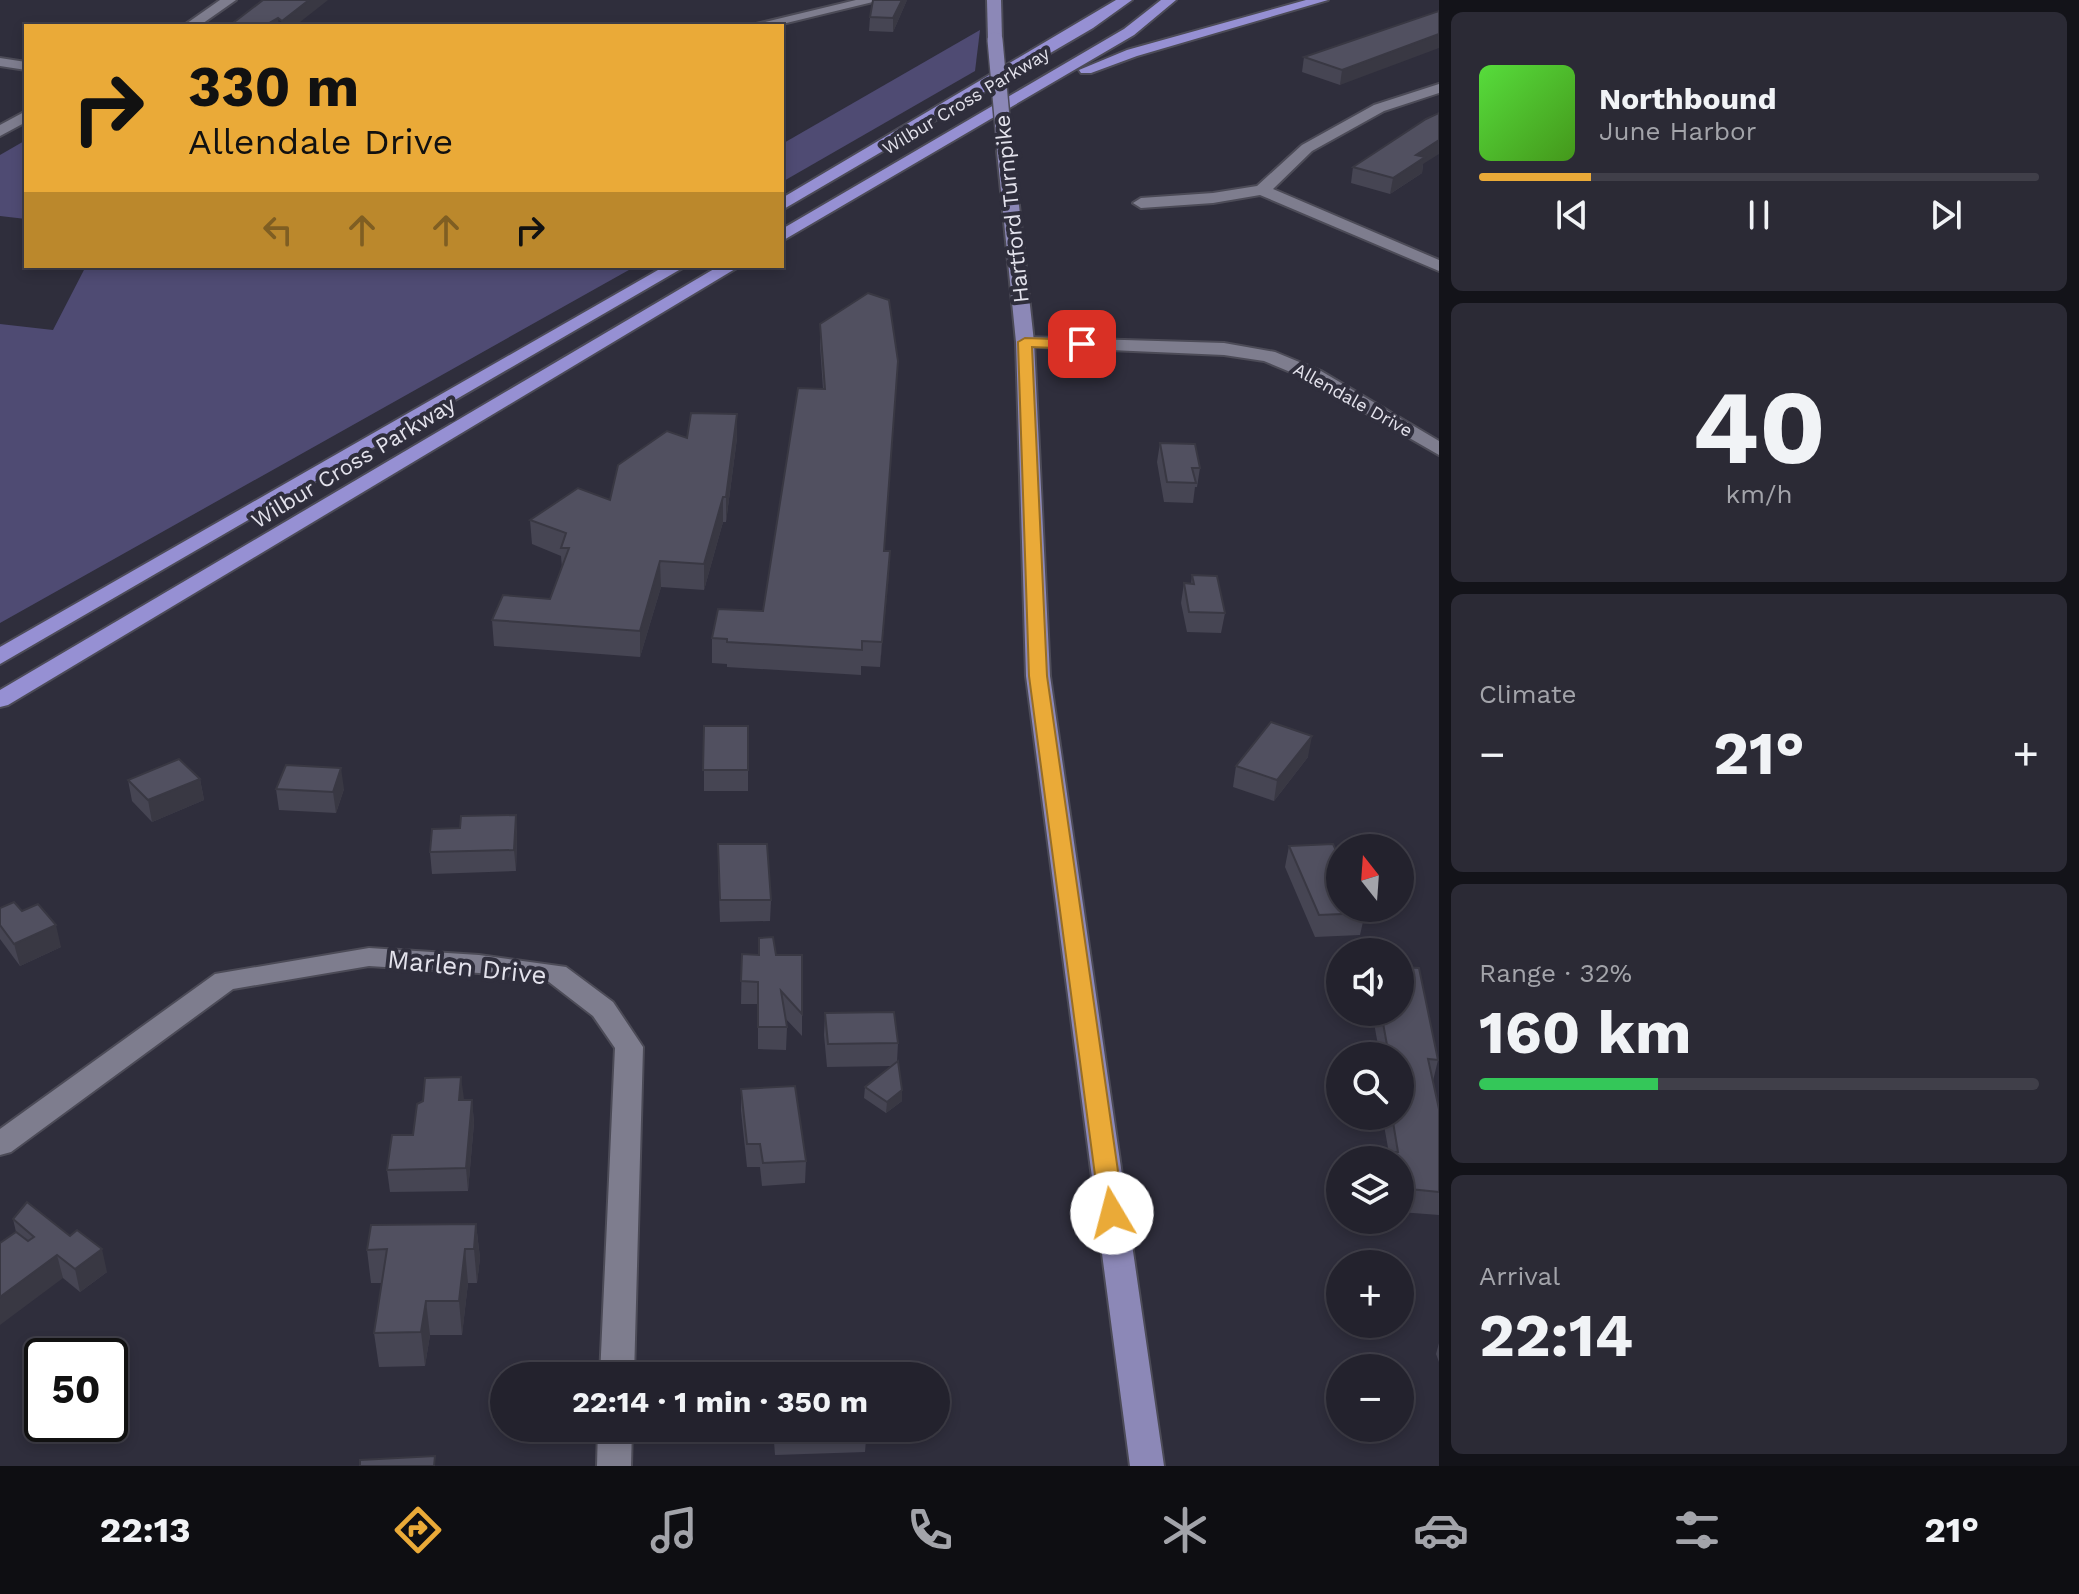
<!DOCTYPE html>
<html lang="en">
<head>
<meta charset="utf-8">
<style>
	body { margin:0; font-family:"Work Sans",sans-serif; background:#2b2a35; color:#f1f3f6; height:100vh; display:flex; flex-direction:column; font-size:30px; white-space:nowrap }
	* { box-sizing:border-box; margin:0 }
	p { font-size:26px; color:#a3a4aa }
	.icon { flex:none; width:44px; height:44px; fill:none; stroke:currentColor; stroke-width:2; stroke-linecap:round; stroke-linejoin:round }
	.map { position:relative; flex:1; overflow:hidden }
	.details { display:flex; flex-direction:column; gap:12px; padding:12px; background:#131319; width:640px }
	.details>* { flex:none }
	.banner { position:absolute; left:24px; top:24px; width:760px; height:244px; border-radius:0px; box-shadow:0 4px 12px #0003,0 0 0 2px #403f49; background:#eaaa38; color:#111; overflow:hidden }
	.needle { width:52px; rotate:343deg }
	.controls { position:absolute; left:1326px; top:834px; display:grid; gap:16px }
	.controls a { display:grid; place-items:center; width:88px; height:88px; border-radius:50%; background:#23222d; box-shadow:0 4px 12px #0003,0 0 0 2px #403f49; font-size:40px }
	.speed { position:absolute; left:24px; top:1338px; display:flex; gap:16px; font-size:40px; font-weight:700; text-align:center }
	.speed>* { display:grid; place-content:center; width:104px; height:104px; border-radius:50%; background:#23222d; box-shadow:0 4px 12px #0003,0 0 0 2px #403f49; line-height:1 }
	.speed .limit { border:4px solid #111; border-radius:12px; background:#fff; color:#111 }
	.pin { position:absolute; display:grid; place-items:center; width:68px; height:68px; color:#fff; margin:-34px; border-radius:16px; box-shadow:0 4px 12px #0006 }
	.me { position:absolute; width:88px; margin:-44px; rotate:352deg; stroke-linejoin:round; filter:drop-shadow(0 0 6px #0008) }
	.turn { display:flex; align-items:center; gap:28px; height:168px; padding:0 32px; font-size:36px }
	.turn .icon { width:104px; height:104px; stroke-width:2.5 }
	.turn b { display:block; font-size:56px; line-height:68px }
	.lanes { display:flex; align-items:center; height:76px; padding:0 32px; background:#0003; justify-content:center; gap:40px; direction:ltr }
	.lanes .off { opacity:.35 }
	.big { font-size:60px; font-weight:700; line-height:1.1 }
	.details .widget { flex:1; display:flex; flex-direction:column; justify-content:center; gap:12px; min-width:0; padding:0 28px; border-radius:12px; background:#2b2a35 }
	.details .dial { align-items:center; gap:0 }
	.dial b { font-size:104px; line-height:1 }
	.song { display:flex; align-items:center; gap:24px }
	.cover { width:96px; height:96px; border-radius:12px; background:linear-gradient(135deg,hsl(110 70% 55%),hsl(100 70% 35%)) }
	.played { height:8px; border-radius:4px; background:linear-gradient(90deg,#eaaa38 20%,#403f49 20%) }
	.keys { display:flex; justify-content:space-around; direction:ltr }
	.heat { display:flex; justify-content:space-between; align-items:center; font-size:44px; direction:ltr }
	.charge { height:12px; border-radius:6px; background:linear-gradient(90deg,#34c759 32%,#403f49 0) }
	.trip { position:absolute; left:490px; top:1362px; width:460px; height:80px; border-radius:40px; background:#23222d; box-shadow:0 4px 12px #0003,0 0 0 2px #403f49; font-weight:700; line-height:80px; text-align:center }
	.dock { display:flex; height:128px; justify-content:space-around; align-items:center; background:#0e0e12; color:#a3a4aa }
	.dock .icon { width:56px; height:56px }
	.dock .selected { color:#eaaa38 }
	.dock b { font-size:36px; color:#f1f3f6 }
	main { display:flex; flex:1; min-height:0 }
	.map>svg:first-child { display:block }
	.green { fill:#4f4b73 }
	.lines { fill:none; stroke-linecap:round; stroke-linejoin:round }
	.minor-casing { stroke:#4c4b57; stroke-width:4 }
	.major-casing { stroke:#4c4b57; stroke-width:4 }
	.highway-casing { stroke:#4c4b57; stroke-width:4 }
	.minor { fill:#7e7d8e; fill-rule:evenodd }
	.major { fill:#8c88b7; fill-rule:evenodd }
	.highway { fill:#9690d3; fill-rule:evenodd }
	.major-bridge-casing { stroke:#4c4b57; stroke-width:18; stroke-linecap:butt }
	.major-bridge { stroke:#8c88b7; stroke-width:15 }
	.wall { fill:#464553 }
	.shaded-wall { fill:#393843 }
	.building { fill:#515060; stroke:#393843; stroke-width:2 }
	.route { fill:#eaaa38; stroke:#986e24; stroke-width:2 }
	.labels { text-anchor:middle; stroke-width:8; stroke-linejoin:round; paint-order:stroke }
	.far-street-label { font-size:18px; fill:#e3e2ec; stroke:#2f2e3c }
	.street-label { font-size:22px; fill:#e3e2ec; stroke:#2f2e3c }
	.near-street-label { font-size:26px; fill:#e3e2ec; stroke:#2f2e3c }
</style>
</head>
<body>
<main>
<div class="map">
<svg width="1439" height="1466" viewBox="0 0 1439 1466">
	<rect width="100%" height="100%" fill="#2f2e3c"/>
	<g class="green">
		<path d="M 980,30 L 975,71 L 782,182 L 782,144 Z"/>
		<path d="M 26,140 L 26,219 L 0,216 L 0,155 Z"/>
		<path d="M 86,266 L 636,266 L 0,623 L 0,324 L 53,330 Z"/>
	</g>
	<g class="lines">
		<defs>
			<g id="minor">
				<path d="M 220,0 L 236,0 L 199,26 L 183,26 Z"/>
				<path d="M 856,0 L 881,0 L 774,26 L 748,26 Z"/>
				<path d="M 0,58 L 26,62 L 26,70 L 0,66 Z"/>
				<path d="M 1439,84 L 1439,93 L 1384,111 L 1312,151 L 1273,189 L 1439,260 L 1439,271 L 1260,195 L 1213,203 L 1141,208 L 1133,203 L 1141,198 L 1213,193 L 1257,186 L 1302,145 L 1374,105 Z"/>
				<path d="M 26,111 L 26,122 L 0,136 L 0,125 Z"/>
				<path d="M 1025,337 L 1224,343 L 1275,352 L 1321,371 L 1439,441 L 1439,455 L 1307,379 L 1264,361 L 1224,355 L 1019,346 L 1016,342 L 1019,338 Z"/>
				<path d="M 369,948 L 479,955 L 566,967 L 613,1002 L 643,1047 L 634,1376 L 600,1376 L 615,1048 L 593,1016 L 549,982 L 479,973 L 369,966 L 233,989 L 11,1152 L 0,1155 L 0,1129 L 215,974 Z"/>
				<path d="M 598,1428 L 632,1428 L 631,1466 L 597,1466 Z"/>
			</g>
			<g id="major">
				<path d="M 987,0 L 1001,0 L 1002,40 L 995,44 L 988,40 Z"/>
				<path d="M 1005,146 L 1013,151 L 1034,342 L 1050,676 L 1164,1466 L 1130,1466 L 1026,676 L 1016,342 L 997,151 Z"/>
			</g>
			<g id="highway">
				<path d="M 1116,0 L 1132,0 L 1093,28 L 782,210 L 782,198 Z"/>
				<path d="M 1161,0 L 1176,0 L 1134,35 L 782,241 L 782,229 L 1124,29 Z"/>
				<path d="M 1306,0 L 1328,0 L 1137,56 L 1091,73 L 1081,73 L 1079,70 L 1127,50 Z"/>
				<path d="M 665,266 L 686,266 L 0,664 L 0,647 Z"/>
				<path d="M 719,266 L 740,266 L 8,705 L 0,707 L 0,690 Z"/>
			</g>
		</defs>
		<use href="#minor" class="minor-casing"/>
		<use href="#major" class="major-casing"/>
		<use href="#highway" class="highway-casing"/>
		<use href="#minor" class="minor"/>
		<use href="#major" class="major"/>
		<use href="#highway" class="highway"/>
		<defs>
			<path id="major-bridge" d="M 995,40 L 1005,151"/>
		</defs>
		<use href="#major-bridge" class="major-bridge-casing"/>
		<use href="#major-bridge" class="major-bridge"/>
	</g>
	<g class="wall">
		<path d="M 907,0 L 893,32 L 869,31 L 870,17 Z"/>
		<path d="M 1439,11 L 1340,85 L 1302,72 L 1304,57 Z"/>
		<path d="M 1423,164 L 1422,173 L 1390,194 L 1351,183 L 1353,167 Z"/>
		<path d="M 820,324 L 885,551 L 890,551 L 880,667 L 861,666 L 861,675 L 727,667 L 727,664 L 712,663 L 712,638 L 763,611 L 823,389 L 820,346 Z"/>
		<path d="M 687,438 L 737,438 L 726,522 L 723,522 L 704,590 L 661,587 L 640,657 L 494,646 L 492,620 L 550,599 L 562,568 L 561,556 L 532,544 L 530,520 L 610,500 Z"/>
		<path d="M 1160,443 L 1200,468 L 1197,487 L 1195,487 L 1193,503 L 1164,502 L 1157,462 Z"/>
		<path d="M 1192,575 L 1225,613 L 1221,633 L 1187,632 L 1181,603 L 1184,583 L 1191,584 Z"/>
		<rect x="704" y="726" width="44" height="65"/>
		<path d="M 1308,757 L 1274,801 L 1233,787 L 1236,766 Z"/>
		<path d="M 200,779 L 204,800 L 152,822 L 132,801 L 128,780 Z"/>
		<path d="M 276,789 L 344,789 L 336,813 L 279,810 Z"/>
		<path d="M 516,815 L 517,836 L 516,871 L 432,874 L 430,852 L 460,828 Z"/>
		<path d="M 1289,846 L 1365,913 L 1360,935 L 1315,937 L 1285,867 Z"/>
		<path d="M 718,866 L 771,900 L 770,921 L 720,922 Z"/>
		<path d="M 0,908 L 22,911 L 61,947 L 20,966 L 0,939 Z"/>
		<path d="M 742,954 L 776,955 L 802,1014 L 802,1036 L 785,1018 L 787,1027 L 786,1050 L 758,1049 L 758,1004 L 741,1004 Z"/>
		<path d="M 1372,1012 L 1400,1012 L 1438,1060 L 1433,1081 L 1439,1109 L 1439,1215 L 1400,1212 L 1400,1160 L 1387,1160 L 1389,1153 L 1383,1120 L 1384,1116 L 1400,1116 L 1400,1056 L 1380,1056 Z"/>
		<path d="M 825,1013 L 898,1043 L 897,1062 L 902,1101 L 886,1113 L 864,1098 L 865,1087 L 892,1066 L 827,1067 L 824,1035 Z"/>
		<path d="M 741,1089 L 806,1161 L 805,1183 L 762,1186 L 760,1167 L 747,1167 L 741,1111 Z"/>
		<path d="M 463,1100 L 472,1100 L 474,1123 L 468,1191 L 390,1192 L 387,1170 Z"/>
		<path d="M 13,1219 L 107,1272 L 80,1292 L 63,1278 L 16,1232 Z"/>
		<path d="M 476,1224 L 480,1258 L 477,1283 L 468,1283 L 462,1335 L 430,1335 L 425,1366 L 379,1367 L 374,1333 L 382,1283 L 371,1283 L 367,1250 Z"/>
		<path d="M 1439,1343 L 1439,1362 L 1436,1354 Z"/>
		<path d="M 773,1428 L 867,1428 L 865,1452 L 775,1455 Z"/>
	</g>
	<g class="shaded-wall">
		<path d="M 309,0 L 328,0 L 295,26 L 282,26 L 282,21 Z"/>
		<path d="M 902,0 L 907,0 L 893,32 L 893,18 Z"/>
		<path d="M 278,18 L 279,26 L 264,26 Z"/>
		<path d="M 1439,34 L 1439,48 L 1340,85 L 1342,70 Z"/>
		<path d="M 1439,140 L 1439,154 L 1423,164 L 1422,173 L 1390,194 L 1393,178 L 1416,155 Z"/>
		<path d="M 737,414 L 737,438 L 726,522 L 726,497 Z"/>
		<path d="M 723,497 L 723,522 L 704,590 L 704,564 Z"/>
		<path d="M 890,551 L 889,576 L 880,667 L 882,642 Z"/>
		<path d="M 660,561 L 661,587 L 640,657 L 640,631 Z"/>
		<path d="M 1312,736 L 1308,757 L 1274,801 L 1277,780 Z"/>
		<path d="M 341,768 L 344,789 L 336,813 L 333,792 Z"/>
		<path d="M 200,779 L 204,800 L 152,822 L 148,800 Z"/>
		<path d="M 516,815 L 517,836 L 516,871 L 514,850 Z"/>
		<path d="M 56,925 L 61,947 L 20,966 L 14,944 Z"/>
		<path d="M 461,1077 L 464,1099 L 462,1123 L 459,1100 Z"/>
		<path d="M 902,1090 L 902,1101 L 886,1113 L 887,1102 Z"/>
		<path d="M 472,1100 L 474,1123 L 468,1191 L 466,1168 Z"/>
		<path d="M 476,1224 L 480,1258 L 477,1283 L 474,1249 Z"/>
		<path d="M 102,1249 L 107,1272 L 80,1292 L 75,1269 Z"/>
		<path d="M 465,1249 L 468,1283 L 462,1335 L 459,1301 Z"/>
		<path d="M 57,1255 L 63,1278 L 0,1325 L 0,1297 Z"/>
		<path d="M 426,1301 L 430,1335 L 425,1366 L 421,1332 Z"/>
	</g>
	<g class="building">
		<path d="M 263,0 L 309,0 L 282,21 L 278,18 L 264,26 L 229,26 Z"/>
		<path d="M 873,0 L 902,0 L 893,18 L 870,17 Z"/>
		<path d="M 1439,11 L 1439,34 L 1342,70 L 1304,57 Z"/>
		<path d="M 1439,113 L 1439,140 L 1416,155 L 1425,157 L 1393,178 L 1353,167 L 1426,119 Z"/>
		<path d="M 868,293 L 889,300 L 898,361 L 884,551 L 890,551 L 882,642 L 862,641 L 862,650 L 727,642 L 727,639 L 712,638 L 718,609 L 763,611 L 798,388 L 825,389 L 820,324 Z"/>
		<path d="M 691,413 L 737,414 L 726,497 L 723,497 L 704,564 L 660,561 L 640,631 L 492,620 L 503,595 L 550,599 L 569,548 L 561,548 L 566,533 L 530,520 L 578,488 L 610,500 L 618,465 L 667,431 L 687,438 Z"/>
		<path d="M 1160,443 L 1195,444 L 1200,468 L 1192,468 L 1196,483 L 1167,482 Z"/>
		<path d="M 1192,575 L 1217,576 L 1225,613 L 1189,612 L 1184,583 L 1194,584 Z"/>
		<path d="M 1271,722 L 1312,736 L 1277,780 L 1236,766 Z"/>
		<path d="M 704,726 L 748,726 L 748,770 L 703,770 Z"/>
		<path d="M 179,759 L 200,779 L 148,800 L 128,780 Z"/>
		<path d="M 286,765 L 341,768 L 333,792 L 276,789 Z"/>
		<path d="M 516,815 L 514,850 L 430,852 L 432,829 L 460,828 L 461,816 Z"/>
		<path d="M 718,844 L 767,844 L 771,900 L 720,900 Z"/>
		<path d="M 1333,844 L 1340,859 L 1340,908 L 1363,908 L 1365,913 L 1319,915 L 1289,846 Z"/>
		<path d="M 14,902 L 22,911 L 38,904 L 56,925 L 14,944 L 0,925 L 0,908 Z"/>
		<path d="M 773,937 L 776,955 L 802,955 L 802,1014 L 781,991 L 787,1027 L 758,1027 L 758,982 L 741,981 L 742,954 L 759,955 L 759,938 Z"/>
		<path d="M 1400,967 L 1419,968 L 1438,1060 L 1428,1059 L 1439,1109 L 1439,1192 L 1400,1188 L 1400,1160 L 1390,1160 L 1389,1152 L 1398,1152 L 1392,1116 L 1400,1116 L 1400,1056 L 1389,1056 L 1381,1012 L 1400,1012 Z"/>
		<path d="M 894,1012 L 898,1043 L 828,1044 L 825,1013 Z"/>
		<path d="M 898,1061 L 902,1090 L 887,1102 L 865,1087 Z"/>
		<path d="M 461,1077 L 459,1100 L 472,1100 L 466,1168 L 387,1170 L 392,1135 L 413,1135 L 417,1104 L 423,1101 L 425,1078 Z"/>
		<path d="M 795,1086 L 806,1161 L 763,1163 L 760,1144 L 747,1144 L 741,1089 Z"/>
		<path d="M 27,1202 L 70,1236 L 77,1230 L 102,1249 L 75,1269 L 57,1255 L 0,1297 L 0,1243 L 16,1232 L 28,1241 L 34,1237 L 13,1219 Z"/>
		<path d="M 476,1224 L 474,1249 L 465,1249 L 459,1301 L 426,1301 L 421,1332 L 374,1333 L 387,1249 L 367,1250 L 371,1225 Z"/>
		<path d="M 845,1366 L 846,1376 L 772,1376 L 771,1369 Z"/>
		<path d="M 775,1428 L 867,1428 L 867,1429 L 776,1432 Z"/>
		<path d="M 435,1456 L 434,1466 L 360,1466 L 360,1460 Z"/>
	</g>
	<path class="route" d="M 1025,338 L 1082,340 L 1089,344 L 1082,349 L 1032,347 L 1047,676 L 1124,1213 L 1121,1220 L 1112,1222 L 1104,1220 L 1100,1213 L 1029,676 L 1018,342 Z"/>
	<g class="labels">
		<g class="far-street-label">
			<text transform="translate(966 101) rotate(-31)" y="6">Wilbur Cross Parkway</text>
			<text transform="translate(1353 400) rotate(29)" y="6">Allendale Drive</text>
		</g>
		<g class="street-label">
			<text transform="translate(1011 209) rotate(-96)" y="8">Hartford Turnpike</text>
			<text transform="translate(353 462) rotate(-31)" y="8">Wilbur Cross Parkway</text>
		</g>
		<g class="near-street-label">
			<text transform="translate(467 967) rotate(6)" y="9">Marlen Drive</text>
		</g>
	</g>
</svg>
<div class="controls">
<a><svg class="needle" viewBox="-14 -14 28 28"><path d="M0-13l5 13h-10z" fill="#e53935"/><path d="M0 13l5-13h-10z" fill="#a3a4aa"/></svg></a>
<a><svg class="icon" aria-label="sound" viewBox="0 0 24 24"><path d="M4 9h4l5-4v14l-5-4H4zM17 9q2 3 0 6"/></svg></a>
<a><svg class="icon" aria-label="search" viewBox="0 0 24 24"><circle cx="10" cy="10" r="6"/><path d="M15 15l6 6"/></svg></a>
<a><svg class="icon" aria-label="layers" viewBox="0 0 24 24"><path d="M12 4l9 5-9 5-9-5zM3 14l9 5 9-5"/></svg></a>
<a>+</a>
<a>−</a>
</div>
<div class="speed"><div class="limit">50</div></div>
<div class="pin" style="left:1082px;top:344px;background:#d93025"><svg class="icon" aria-label="arrive" viewBox="0 0 24 24"><path d="M6 21V4h12l-3 4 3 4H6"/></svg></div>
<svg class="me" style="left:1112px;top:1213px" viewBox="-20 -20 40 40"><circle r="19" fill="#fff"/><path d="M0-13L10 11 0 6-10 11z" fill="#eaaa38"/></svg>
<div class="trip">22:14 · 1 min · 350 m</div>
<div class="banner">
<div class="turn"><svg class="icon" aria-label="right" viewBox="0 0 24 24"><path d="M7 20v-9h11M14 6l5 5-5 5"/></svg><div><b>330 m</b>Allendale Drive</div></div>
<div class="lanes"><svg class="icon off" aria-label="left" viewBox="0 0 24 24"><path d="M17 20v-9H6M10 6l-5 5 5 5"/></svg><svg class="icon off" aria-label="ahead" viewBox="0 0 24 24"><path d="M12 20V5M6 11l6-6 6 6"/></svg><svg class="icon off" aria-label="ahead" viewBox="0 0 24 24"><path d="M12 20V5M6 11l6-6 6 6"/></svg><svg class="icon" aria-label="right" viewBox="0 0 24 24"><path d="M7 20v-9h11M14 6l5 5-5 5"/></svg></div>
</div>
</div>
<section class="details">
<div class="widget">
<div class="song"><i class="cover"></i><div><b>Northbound</b><p>June Harbor</p></div></div>
<div class="played"></div>
<div class="keys"><svg class="icon" aria-label="previous" viewBox="0 0 24 24"><path d="M18 5L8 12l10 7zM5 5v14"/></svg><svg class="icon" aria-label="pause" viewBox="0 0 24 24"><path d="M8 5v14M16 5v14"/></svg><svg class="icon" aria-label="next" viewBox="0 0 24 24"><path d="M6 5l10 7-10 7zM19 5v14"/></svg></div>
</div>
<div class="widget dial"><b>40</b><p>km/h</p></div>
<div class="widget"><p>Climate</p>
<div class="heat"><a>−</a><b class="big">21°</b><a>+</a></div>
</div>
<div class="widget"><p>Range · 32%</p><b class="big">160 km</b><div class="charge"></div></div>
<div class="widget"><p>Arrival</p><b class="big">22:14</b></div>
</section>
</main>
<nav class="dock">
<b>22:13</b>
<svg class="icon selected" aria-label="directions" viewBox="0 0 24 24"><path d="M12 3l9 9-9 9-9-9zM9 14v-3h6M13 9l2 2-2 2"/></svg>
<svg class="icon" aria-label="music" viewBox="0 0 24 24"><path d="M9 18V5l10-2v13"/><circle cx="6" cy="18" r="3"/><circle cx="16" cy="16" r="3"/></svg>
<svg class="icon" aria-label="phone" viewBox="0 0 24 24"><path d="M5 4h4l2 5-3 2q2 4 5 5l2-3 5 2v4C11 20 4 13 5 4z"/></svg>
<svg class="icon" aria-label="climate" viewBox="0 0 24 24"><path d="M12 3v18M4 7l16 10M4 17L20 7"/></svg>
<svg class="icon" aria-label="car" viewBox="0 0 24 24"><path d="M5 17H2v-5l4-1 3-4h7l3 4 3 1v5h-3M9 17h6M6 11h13"/><circle cx="7" cy="17" r="2"/><circle cx="17" cy="17" r="2"/></svg>
<svg class="icon" aria-label="filters" viewBox="0 0 24 24"><path d="M4 7h16M4 17h16"/><circle cx="9" cy="7" r="2"/><circle cx="15" cy="17" r="2"/></svg>
<b>21°</b>
</nav>
</body>
</html>
